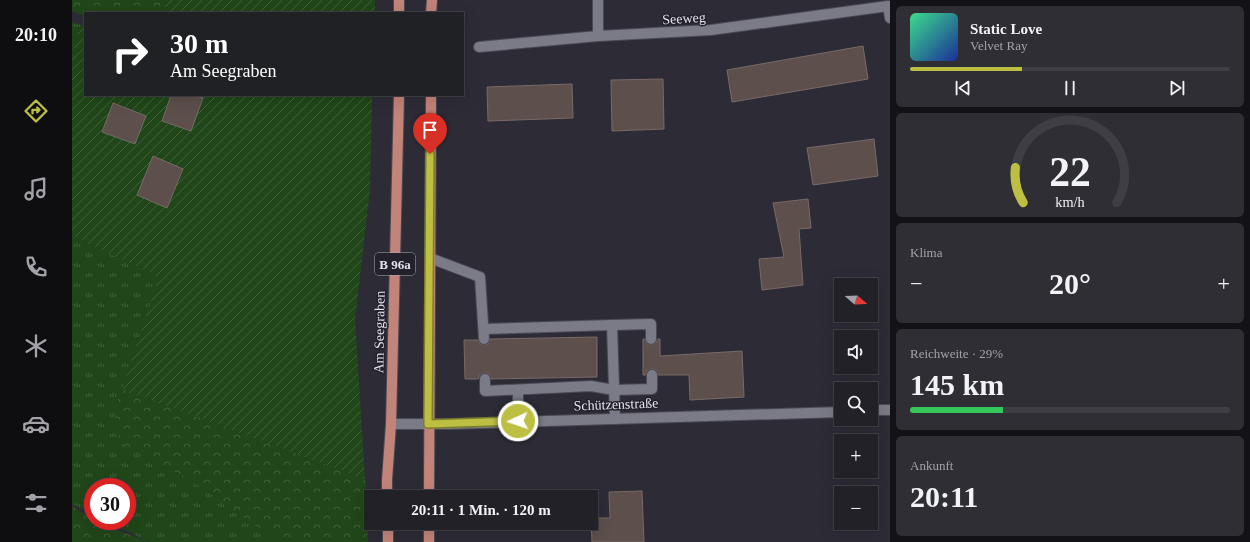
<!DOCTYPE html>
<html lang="de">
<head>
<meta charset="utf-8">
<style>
	body { margin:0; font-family:"Times New Roman",serif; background:#2e2e34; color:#f1f3f6; height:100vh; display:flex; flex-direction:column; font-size:15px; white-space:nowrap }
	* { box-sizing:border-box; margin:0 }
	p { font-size:13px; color:#a2a3a8 }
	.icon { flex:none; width:22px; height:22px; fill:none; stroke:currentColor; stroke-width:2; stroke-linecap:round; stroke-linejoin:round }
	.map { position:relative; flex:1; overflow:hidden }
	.sheet { display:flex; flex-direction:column; gap:6px; padding:6px; background:#131216; width:360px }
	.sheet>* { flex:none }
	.guide { position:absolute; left:12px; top:12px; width:380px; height:84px; border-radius:0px; box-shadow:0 4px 16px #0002,0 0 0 1px #3f3e45; background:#202124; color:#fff; overflow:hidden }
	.needle { width:26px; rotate:109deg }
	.buttons { position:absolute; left:762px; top:278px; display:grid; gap:8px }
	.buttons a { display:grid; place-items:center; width:44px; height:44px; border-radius:0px; background:#222128; box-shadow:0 4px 16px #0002,0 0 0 1px #3f3e45; font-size:20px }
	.speed { position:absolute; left:12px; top:478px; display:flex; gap:8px; font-size:20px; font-weight:700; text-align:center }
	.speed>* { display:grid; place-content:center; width:52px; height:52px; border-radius:50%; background:#222128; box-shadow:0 4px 16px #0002,0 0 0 1px #3f3e45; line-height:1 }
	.speed .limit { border:6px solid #d22; background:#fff; color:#111 }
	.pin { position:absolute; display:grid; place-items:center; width:34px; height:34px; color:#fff; margin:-41px -17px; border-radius:50% 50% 50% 0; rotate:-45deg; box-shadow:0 0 4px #0007 }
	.pin .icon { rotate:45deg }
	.me { position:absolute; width:44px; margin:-22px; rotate:267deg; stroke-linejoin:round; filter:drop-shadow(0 0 3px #0008) }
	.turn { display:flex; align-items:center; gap:14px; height:84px; padding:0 20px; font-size:18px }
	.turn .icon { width:52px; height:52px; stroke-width:2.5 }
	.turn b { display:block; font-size:28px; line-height:34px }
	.big { font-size:30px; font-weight:700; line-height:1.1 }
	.sheet .tile { flex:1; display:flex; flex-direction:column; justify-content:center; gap:6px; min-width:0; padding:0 14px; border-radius:6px; background:#2e2e34 }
	.sheet .dial { align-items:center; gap:0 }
	.dial svg { height:104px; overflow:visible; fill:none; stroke:#3f3e45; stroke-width:7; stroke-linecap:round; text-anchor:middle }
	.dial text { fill:#f1f3f6; stroke:none }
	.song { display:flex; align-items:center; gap:12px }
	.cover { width:48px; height:48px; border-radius:6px; background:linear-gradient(135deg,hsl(150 70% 55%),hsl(230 70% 35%)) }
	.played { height:4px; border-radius:2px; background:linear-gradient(90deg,#bdbf43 35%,#3f3e45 35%) }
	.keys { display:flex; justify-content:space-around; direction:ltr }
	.heat { display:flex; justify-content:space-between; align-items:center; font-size:22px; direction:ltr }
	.charge { height:6px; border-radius:3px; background:linear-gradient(90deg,#34c759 29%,#3f3e45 0) }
	.trip { position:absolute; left:292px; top:490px; width:234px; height:40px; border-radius:0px; background:#222128; box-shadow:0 4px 16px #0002,0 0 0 1px #3f3e45; font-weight:700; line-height:40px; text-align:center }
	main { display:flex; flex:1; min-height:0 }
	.tabs { display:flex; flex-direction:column; width:72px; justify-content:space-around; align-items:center; background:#0e0d10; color:#a2a3a8 }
	.tabs .icon { width:28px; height:28px }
	.tabs .current { color:#bdbf43 }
	.tabs b { font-size:18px; color:#f1f3f6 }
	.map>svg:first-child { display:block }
	.grass { fill:url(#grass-tufts) }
	.forest { fill:url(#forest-crowns) }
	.garden { fill:url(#garden-furrows) }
	.building { fill:#5c4f4c; stroke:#786a67 }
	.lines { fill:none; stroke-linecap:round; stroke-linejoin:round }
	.service-casing { stroke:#4b4a53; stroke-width:12 }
	.minor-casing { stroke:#4b4a53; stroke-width:12 }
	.primary-casing { stroke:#4b4a53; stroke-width:12 }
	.service { stroke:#7b7b87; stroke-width:10 }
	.minor { stroke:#7b7b87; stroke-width:10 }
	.primary { stroke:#c28379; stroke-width:10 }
	.route-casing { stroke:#7b7c2c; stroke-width:10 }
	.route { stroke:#bdbf43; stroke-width:7 }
	.labels { text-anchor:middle; stroke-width:3; stroke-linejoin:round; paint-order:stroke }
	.shield { fill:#23222c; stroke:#a9a9b1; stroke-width:1 }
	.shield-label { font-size:13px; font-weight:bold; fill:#e3e3ea }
	.street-label { font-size:14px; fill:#e3e3ea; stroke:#23222c }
</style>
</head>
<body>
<main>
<nav class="tabs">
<b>20:10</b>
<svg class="icon current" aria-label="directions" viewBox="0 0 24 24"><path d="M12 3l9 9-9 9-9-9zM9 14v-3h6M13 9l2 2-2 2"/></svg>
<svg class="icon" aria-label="music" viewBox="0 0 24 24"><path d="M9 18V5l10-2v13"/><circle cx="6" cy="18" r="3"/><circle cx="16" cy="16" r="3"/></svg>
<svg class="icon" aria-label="phone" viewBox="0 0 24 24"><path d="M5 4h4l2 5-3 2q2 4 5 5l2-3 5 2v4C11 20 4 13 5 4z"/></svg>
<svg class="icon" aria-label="climate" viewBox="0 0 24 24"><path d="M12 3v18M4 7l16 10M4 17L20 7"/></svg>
<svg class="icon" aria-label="car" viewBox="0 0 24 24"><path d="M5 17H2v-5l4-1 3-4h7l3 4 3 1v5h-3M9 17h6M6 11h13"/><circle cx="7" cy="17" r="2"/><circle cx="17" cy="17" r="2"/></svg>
<svg class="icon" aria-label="filters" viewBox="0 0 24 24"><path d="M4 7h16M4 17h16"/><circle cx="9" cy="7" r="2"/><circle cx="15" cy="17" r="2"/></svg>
</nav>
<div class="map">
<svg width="818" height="542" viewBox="0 0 818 542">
	<defs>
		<pattern id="grass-tufts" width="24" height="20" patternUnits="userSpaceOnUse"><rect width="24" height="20" fill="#214619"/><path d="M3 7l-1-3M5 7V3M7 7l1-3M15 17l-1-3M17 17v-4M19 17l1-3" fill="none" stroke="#41613b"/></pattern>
		<pattern id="forest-crowns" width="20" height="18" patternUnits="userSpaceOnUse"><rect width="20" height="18" fill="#214619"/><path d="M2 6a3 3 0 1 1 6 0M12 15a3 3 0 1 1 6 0" fill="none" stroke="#41613b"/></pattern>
		<pattern id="garden-furrows" width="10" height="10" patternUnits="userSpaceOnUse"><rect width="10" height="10" fill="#214619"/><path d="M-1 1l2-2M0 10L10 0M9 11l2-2" fill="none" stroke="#41613b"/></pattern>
	</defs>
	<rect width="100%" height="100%" fill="#2d2c36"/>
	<g class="grass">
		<path d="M 0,22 L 9,25 L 0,52 Z"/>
		<path d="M 0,236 L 88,277 L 50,389 L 293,479 L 296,542 L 77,542 L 35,521 L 55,521 L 55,487 L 21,487 L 21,514 L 0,504 Z"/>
	</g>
	<g class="forest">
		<path d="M 0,0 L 94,0 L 92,13 L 13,13 L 13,16 L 0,11 Z"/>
		<path d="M 50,389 L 293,479 L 296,542 L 213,542 L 212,540 L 182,525 L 117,479 L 52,446 L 42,427 L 47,392 Z"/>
		<path d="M 0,506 L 21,519 L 21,521 L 24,521 L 30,525 L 73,540 L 75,542 L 0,542 Z"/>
	</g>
	<g class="garden">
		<path d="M 94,0 L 303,0 L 303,13 L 92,13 Z"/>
		<path d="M 9,25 L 13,26 L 13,95 L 300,95 L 298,189 L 283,320 L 293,479 L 50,389 L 87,277 L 0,236 L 0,52 Z"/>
	</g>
	<g class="building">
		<path d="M 791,46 L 796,79 L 660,102 L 655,70 Z"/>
		<path d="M 591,79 L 592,129 L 540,131 L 539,80 Z"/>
		<path d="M 500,84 L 501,118 L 416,121 L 415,87 Z"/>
		<path d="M 99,95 L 121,95 L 131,98 L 119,131 L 90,121 Z"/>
		<path d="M 41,103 L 74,116 L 63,144 L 30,132 Z"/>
		<path d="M 802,139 L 806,176 L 741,185 L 735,148 Z"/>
		<path d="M 81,156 L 111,169 L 95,208 L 65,195 Z"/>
		<path d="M 736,199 L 739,228 L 727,229 L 731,285 L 690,290 L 687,259 L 712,257 L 701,203 Z"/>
		<path d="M 525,337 L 525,377 L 419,379 L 417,374 L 413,373 L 408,375 L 406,379 L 393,379 L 392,340 L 406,340 L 407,343 L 412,345 L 416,344 L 418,339 Z"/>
		<path d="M 571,339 L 573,339 L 575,344 L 579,345 L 584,343 L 586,339 L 588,339 L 588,356 L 670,351 L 672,397 L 618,400 L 617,375 L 586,375 L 584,370 L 580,369 L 575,371 L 574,375 L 571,375 Z"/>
		<path d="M 570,491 L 572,542 L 520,542 L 519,518 L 538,518 L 537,492 Z"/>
	</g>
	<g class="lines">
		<defs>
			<g id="service">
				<path d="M 526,36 L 526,0"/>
				<path d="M 407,47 L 526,36 L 639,30 L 816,6"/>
				<path d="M 358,258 L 408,277 L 412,339"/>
				<path d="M 540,325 L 579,324 L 579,339"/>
				<path d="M 412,329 L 540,325 L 543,419"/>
				<path d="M 413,379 L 413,391 L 519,386 L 542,390 L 580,389 L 580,375"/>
				<path d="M 446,421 L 446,390"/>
			</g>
			<g id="minor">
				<path d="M 818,6 L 816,6 L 818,18"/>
				<path d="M 799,410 L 818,410"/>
				<path d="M 319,424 L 379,424 L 769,412"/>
			</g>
			<g id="primary">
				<path d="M 327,13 L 327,0"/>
				<path d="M 359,13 L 360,0"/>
				<path d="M 315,497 L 315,480 L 319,424 L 327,95"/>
				<path d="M 357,497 L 359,95"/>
				<path d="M 316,523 L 316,542"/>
				<path d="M 357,523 L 357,542"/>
			</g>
		</defs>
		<use href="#service" class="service-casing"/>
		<use href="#minor" class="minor-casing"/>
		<use href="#primary" class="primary-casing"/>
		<use href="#service" class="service"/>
		<use href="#minor" class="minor"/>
		<use href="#primary" class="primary"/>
	</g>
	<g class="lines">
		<defs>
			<path id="route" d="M 358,154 L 356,424 L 446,421"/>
		</defs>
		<use href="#route" class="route-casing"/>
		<use href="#route" class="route"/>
	</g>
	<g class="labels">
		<rect class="shield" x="303" y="253" width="40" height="22" rx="3"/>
		<g class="shield-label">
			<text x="323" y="269">B 96a</text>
		</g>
		<g class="street-label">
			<text transform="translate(612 18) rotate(-3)" y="5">Seeweg</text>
			<text transform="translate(307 332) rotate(-89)" y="5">Am Seegraben</text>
			<text transform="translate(544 404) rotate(-2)" y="5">Schützenstraße</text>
		</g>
	</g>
</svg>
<div class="buttons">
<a><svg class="needle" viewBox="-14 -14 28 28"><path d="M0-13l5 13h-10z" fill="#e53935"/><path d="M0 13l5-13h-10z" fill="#a2a3a8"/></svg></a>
<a><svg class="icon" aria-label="sound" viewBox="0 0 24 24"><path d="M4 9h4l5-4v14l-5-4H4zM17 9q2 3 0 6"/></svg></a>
<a><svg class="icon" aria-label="search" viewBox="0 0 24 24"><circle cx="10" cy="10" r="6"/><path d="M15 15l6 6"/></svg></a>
<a>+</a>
<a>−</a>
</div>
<div class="speed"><div class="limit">30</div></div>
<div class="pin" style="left:358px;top:154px;background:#d93025"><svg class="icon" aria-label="arrive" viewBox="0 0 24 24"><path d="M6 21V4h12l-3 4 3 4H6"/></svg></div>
<svg class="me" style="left:446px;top:421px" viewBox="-20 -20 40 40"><circle r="17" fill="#bdbf43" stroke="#fff" stroke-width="3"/><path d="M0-11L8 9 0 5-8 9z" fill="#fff"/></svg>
<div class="trip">20:11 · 1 Min. · 120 m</div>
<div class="guide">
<div class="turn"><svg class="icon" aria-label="right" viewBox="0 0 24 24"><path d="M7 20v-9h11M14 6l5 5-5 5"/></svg><div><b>30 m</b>Am Seegraben</div></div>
</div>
</div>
<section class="sheet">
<div class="tile">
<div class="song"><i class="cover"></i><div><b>Static Love</b><p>Velvet Ray</p></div></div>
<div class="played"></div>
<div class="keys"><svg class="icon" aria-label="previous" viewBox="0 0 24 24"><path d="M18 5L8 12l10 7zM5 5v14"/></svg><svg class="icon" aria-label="pause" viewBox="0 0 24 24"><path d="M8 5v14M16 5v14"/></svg><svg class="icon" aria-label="next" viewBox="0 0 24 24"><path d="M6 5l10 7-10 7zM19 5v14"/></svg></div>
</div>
<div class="tile dial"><svg viewBox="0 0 100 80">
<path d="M14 69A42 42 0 1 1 86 69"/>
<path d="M14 69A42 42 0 0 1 8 42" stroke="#bdbf43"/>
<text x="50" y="56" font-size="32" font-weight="700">22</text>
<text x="50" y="72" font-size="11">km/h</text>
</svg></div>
<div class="tile"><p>Klima</p>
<div class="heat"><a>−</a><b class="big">20°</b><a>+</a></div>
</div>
<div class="tile"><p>Reichweite · 29%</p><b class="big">145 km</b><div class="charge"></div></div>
<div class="tile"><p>Ankunft</p><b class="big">20:11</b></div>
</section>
</main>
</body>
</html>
